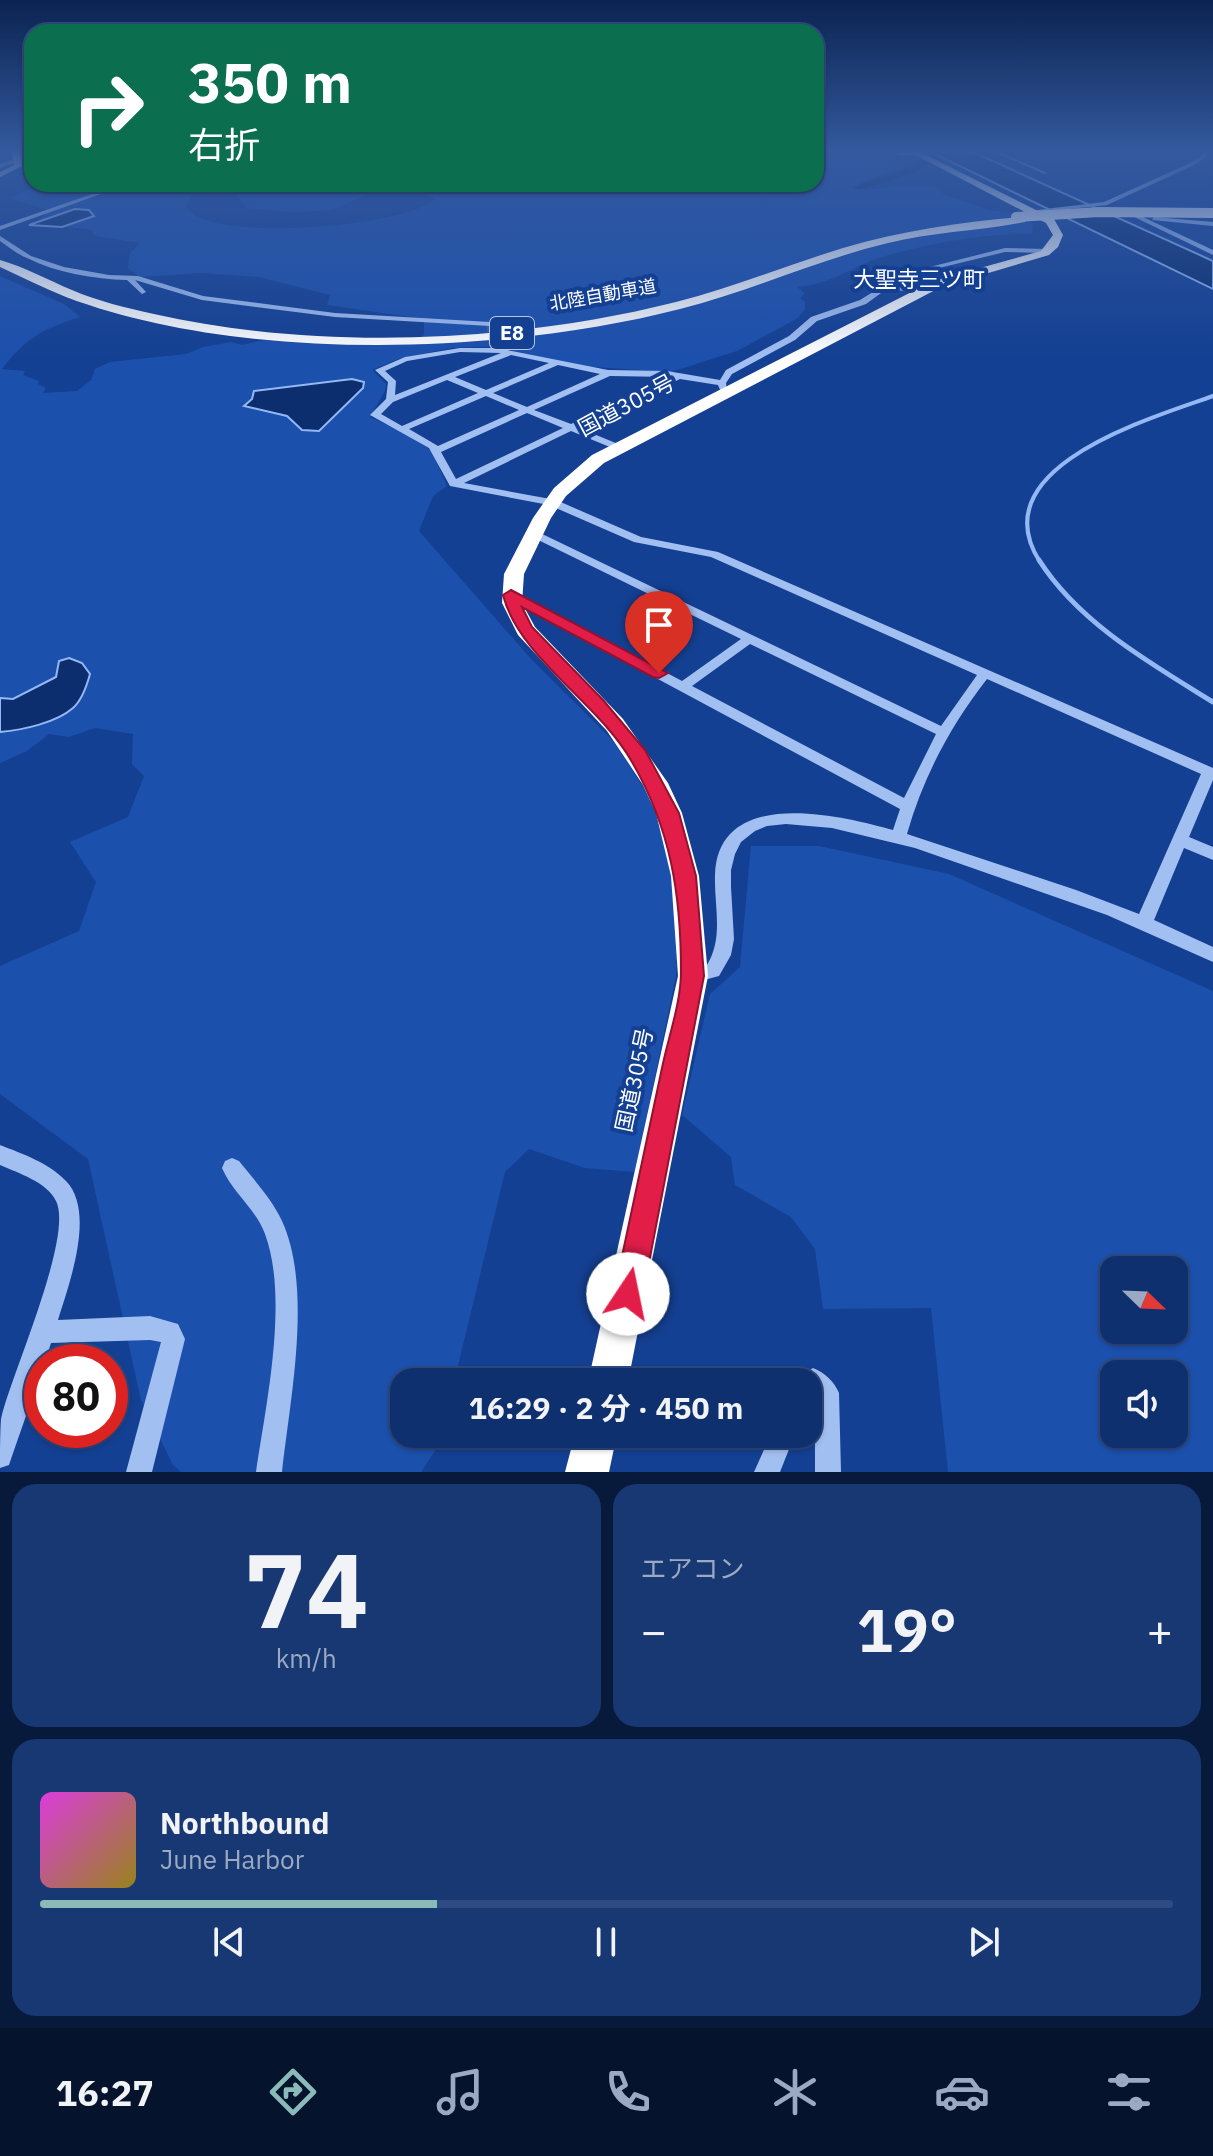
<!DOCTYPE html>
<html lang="ja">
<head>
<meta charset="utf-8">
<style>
	body { margin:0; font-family:"IBM Plex Sans","Noto Sans JP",sans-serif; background:#183873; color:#f1f3f6; height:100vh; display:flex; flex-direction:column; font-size:30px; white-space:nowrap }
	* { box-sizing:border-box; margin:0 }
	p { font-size:26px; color:#9ba9c2 }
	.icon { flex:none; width:44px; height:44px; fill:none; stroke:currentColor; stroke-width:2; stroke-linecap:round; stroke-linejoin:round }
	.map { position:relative; height:1472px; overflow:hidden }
	.details { display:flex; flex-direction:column; gap:12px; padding:12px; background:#081a3c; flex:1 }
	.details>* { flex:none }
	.banner { position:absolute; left:24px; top:24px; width:800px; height:168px; border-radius:24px; box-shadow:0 2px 6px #0004,0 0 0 2px #2f4b81; background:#0b6e4f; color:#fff; overflow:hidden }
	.needle { width:52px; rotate:113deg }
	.controls { position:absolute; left:1100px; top:1256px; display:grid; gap:16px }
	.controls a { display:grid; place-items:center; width:88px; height:88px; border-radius:16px; background:#0f306e; box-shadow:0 2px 6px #0004,0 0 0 2px #2f4b81; font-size:40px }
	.speed { position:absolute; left:24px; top:1344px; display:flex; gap:16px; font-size:40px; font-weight:700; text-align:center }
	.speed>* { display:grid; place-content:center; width:104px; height:104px; border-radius:50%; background:#0f306e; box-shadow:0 2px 6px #0004,0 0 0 2px #2f4b81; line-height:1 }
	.speed .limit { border:12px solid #d22; background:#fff; color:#111 }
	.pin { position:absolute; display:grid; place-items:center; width:68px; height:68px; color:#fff; margin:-82px -34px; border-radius:50% 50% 50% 0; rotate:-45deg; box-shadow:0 0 8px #0007 }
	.pin .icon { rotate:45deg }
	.me { position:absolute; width:88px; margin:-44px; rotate:11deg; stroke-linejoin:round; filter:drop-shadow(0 0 6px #0008) }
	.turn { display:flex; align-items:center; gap:28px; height:168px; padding:0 32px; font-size:36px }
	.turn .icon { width:104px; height:104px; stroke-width:2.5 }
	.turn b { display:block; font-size:56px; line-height:68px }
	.big { font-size:60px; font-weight:700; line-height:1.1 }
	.details .widget { flex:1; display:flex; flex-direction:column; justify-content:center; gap:12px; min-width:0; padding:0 28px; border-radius:24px; background:#183873 }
	.details .dial { align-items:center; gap:0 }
	.dial b { font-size:104px; line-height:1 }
	.song { display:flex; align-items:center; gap:24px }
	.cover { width:96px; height:96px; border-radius:12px; background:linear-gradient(135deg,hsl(300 70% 55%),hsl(50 70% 35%)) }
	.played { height:8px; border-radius:4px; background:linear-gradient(90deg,#8bbbb9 35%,#2f4b81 35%) }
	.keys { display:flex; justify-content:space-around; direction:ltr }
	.heat { display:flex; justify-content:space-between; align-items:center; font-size:44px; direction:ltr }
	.details .tiles { flex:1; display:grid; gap:12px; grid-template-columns:1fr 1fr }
	.widget:last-child { grid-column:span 2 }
	.trip { position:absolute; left:390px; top:1368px; width:432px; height:80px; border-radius:24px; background:#0f306e; box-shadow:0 2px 6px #0004,0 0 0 2px #2f4b81; font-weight:700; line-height:80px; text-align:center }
	.menu { display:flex; height:128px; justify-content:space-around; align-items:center; background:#06132c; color:#9ba9c2 }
	.menu .icon { width:56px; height:56px }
	.menu .current { color:#8bbbb9 }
	.menu b { font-size:36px; color:#f1f3f6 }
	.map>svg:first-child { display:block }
	.green { fill:#1c50ad; fill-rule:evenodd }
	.water { fill:#0c2e6f; stroke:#94b8f4; stroke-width:2 }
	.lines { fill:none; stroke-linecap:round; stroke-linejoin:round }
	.stream-far2 { stroke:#94b8f4; stroke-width:2 }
	.stream-far1 { stroke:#94b8f4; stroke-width:4 }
	.stream { stroke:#94b8f4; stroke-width:5 }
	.river { fill:#0c2e6f; fill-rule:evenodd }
	.minor-tunnel { stroke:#375da3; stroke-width:8; stroke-dasharray:8 4; stroke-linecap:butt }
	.minor { fill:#a2bff1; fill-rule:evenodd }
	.major { fill:#edf2ff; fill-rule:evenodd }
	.highway { fill:#fff; fill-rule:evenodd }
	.highway-bridge { stroke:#fff; stroke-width:10 }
	.route { fill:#e11d48; stroke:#92132f; stroke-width:2 }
	.labels { text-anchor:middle; stroke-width:8; stroke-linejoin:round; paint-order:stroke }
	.far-street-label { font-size:18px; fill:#fff; stroke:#144093 }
	.shield { fill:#144093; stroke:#b8c6df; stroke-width:2 }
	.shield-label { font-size:20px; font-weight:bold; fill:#fff }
	.far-quarter-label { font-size:22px; fill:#fff; stroke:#144093 }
	.street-label { font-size:22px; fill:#fff; stroke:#144093 }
</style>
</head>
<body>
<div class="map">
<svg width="1213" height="1472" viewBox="0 0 1213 1472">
	<rect width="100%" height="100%" fill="#144093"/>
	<g class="green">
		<path d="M 868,157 L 905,166 L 860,182 L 858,186 L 865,188 L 864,190 L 890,187 L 938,187 L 943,194 L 989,210 L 1014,213 L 1033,223 L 1032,234 C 983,233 933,243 885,256 C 852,266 833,284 797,287 L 805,293 L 800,298 L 805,302 L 805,309 L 798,318 L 737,351 L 671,372 L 578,366 L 516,353 L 505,346 L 452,348 L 401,358 L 372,370 L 386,384 L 385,391 L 370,417 L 404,433 L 432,451 L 447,486 L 433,496 L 419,531 L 532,660 L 613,741 L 660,813 L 678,914 L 676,976 L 635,1172 L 585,1168 L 529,1149 L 505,1172 L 454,1382 L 404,1382 L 404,1434 L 442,1434 L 440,1443 L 421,1472 L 181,1472 L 173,1465 L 141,1400 L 88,1159 L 0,1094 L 0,966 L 79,931 L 96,882 L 70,842 L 128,817 L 144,776 L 132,764 L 133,734 L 95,728 L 69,737 L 49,734 L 27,751 L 0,763 L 0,276 L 64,304 L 80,317 C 42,329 26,338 2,369 L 25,371 L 23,375 L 39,381 L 38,384 L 46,388 L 43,393 L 77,391 L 91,380 L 95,369 L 110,362 L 186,354 L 203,347 L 231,342 L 242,345 L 269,339 L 412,342 L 424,335 L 424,319 L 327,305 L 330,295 L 259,277 L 201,273 L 140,277 L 128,268 L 130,253 L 140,243 L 95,236 L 91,230 L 37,223 L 49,210 L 8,198 L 43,184 L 816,184 L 816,161 ZM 211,187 L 233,191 L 246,208 C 272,211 301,213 327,210 C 340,209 350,201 362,197 C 385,189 413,188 435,199 C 409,227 198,245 186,205 L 194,194 Z"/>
		<path d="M 751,846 L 819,846 L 949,874 L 1213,991 L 1213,1472 L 948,1472 L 931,1308 L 823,1309 L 815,1249 L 791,1217 L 735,1185 L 731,1157 L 682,1115 L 710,994 L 740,967 ZM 1174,1270 L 1174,1330 L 1114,1330 L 1114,1270 ZM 1174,1374 L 1174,1434 L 1114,1434 L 1114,1374 Z"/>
	</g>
	<g class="water">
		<path d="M 931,152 L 973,152 L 1213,261 L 1213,289 Z"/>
		<path d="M 75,209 L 89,210 L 94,216 L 62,227 L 29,225 Z"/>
		<path d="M 352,379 L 364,382 L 363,388 L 319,431 L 302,430 L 287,416 L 244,406 L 252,399 L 254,391 Z"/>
		<path d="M 69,658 L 82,663 L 90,674 C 87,685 81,701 73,708 C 56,723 22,730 0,732 L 0,698 L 13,699 L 56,677 L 59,661 Z"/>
	</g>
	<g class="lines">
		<path class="stream-far2" d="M 997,152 L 1045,173"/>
		<path class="stream-far1" d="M 1040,562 C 979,467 1152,418 1213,396"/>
		<path class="stream" d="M 1039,560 C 1079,623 1150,663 1213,702"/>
		<path class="river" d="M 929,152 L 940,152 L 918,171 L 859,190 L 853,187 L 910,167 Z"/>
		<path class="minor-tunnel" d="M 490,324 L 493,346"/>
		<g class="minor">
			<path d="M 899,152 L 921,153 L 924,155 L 897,155 Z"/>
			<path d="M 1203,152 L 1208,152 L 1204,159 L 1192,166 L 1107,205 L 1031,213 L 1028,211 L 1104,202 L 1188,164 L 1200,157 Z"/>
			<path d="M 32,153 L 32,157 L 0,168 L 0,164 Z"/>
			<path d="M 121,184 L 129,184 L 0,230 L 0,226 Z"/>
			<path d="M 1128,210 L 1213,250 L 1213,255 L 1126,213 Z"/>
			<path d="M 1154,217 L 1213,222 L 1213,226 L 1152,220 Z"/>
			<path d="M 0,236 L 31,256 L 64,267 L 109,275 L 138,276 L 203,296 L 335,313 L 490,322 L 494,324 L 490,326 L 335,317 L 202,300 L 135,280 L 146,292 L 142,294 L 127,280 C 94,279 57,273 27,258 C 17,254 9,247 0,241 Z"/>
			<path d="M 1005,248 L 1047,249 L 1050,251 L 1047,253 L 1005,252 L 906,276 L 893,285 L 923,291 L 923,295 L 888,288 L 866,304 L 817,321 L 795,340 L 732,374 L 726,383 L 727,392 L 721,392 L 718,385 L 680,379 L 579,428 L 623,446 L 623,450 L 617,450 L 571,431 L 464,483 L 556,500 L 641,537 L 718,552 L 1213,768 L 1213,780 L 1189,837 L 1213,847 L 1213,860 L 1184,848 L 1154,920 L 1213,947 L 1213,962 L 1107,915 L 915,848 L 832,828 L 786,824 L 767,826 L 755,831 L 741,842 L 735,854 L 731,870 L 731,887 L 734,939 L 731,955 L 719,976 L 693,983 L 687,981 L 684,976 L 687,971 L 707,965 C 724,937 714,907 715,875 C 718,786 839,815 893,830 L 900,809 L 507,598 L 507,592 L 515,592 L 682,681 L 741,639 L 530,536 L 530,532 L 538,532 L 941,726 L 977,675 L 711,557 L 634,542 L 549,505 L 450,486 L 429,448 L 370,415 L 386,399 L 388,382 L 375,370 L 405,357 L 460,348 L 497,348 L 608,370 L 667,371 L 720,380 L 726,370 L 789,336 L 811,317 L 860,300 L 902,274 ZM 460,352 L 501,353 L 395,395 L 396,381 L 385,371 L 407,361 ZM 511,355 L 549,363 L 486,390 L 455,377 ZM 558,365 L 600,374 L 527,407 L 493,393 ZM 610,376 L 670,377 L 571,424 L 534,410 ZM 447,380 L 478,393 L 402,426 L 381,414 L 393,402 ZM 486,396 L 519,410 L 438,446 L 409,429 ZM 527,413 L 563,428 L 456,479 L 441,452 ZM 750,644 L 936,734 L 904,798 L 692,686 ZM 987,679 L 1201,774 L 1139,914 L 1076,890 L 907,834 C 923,777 951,725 987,679 Z"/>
			<path d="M 0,1145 C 23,1154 49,1163 66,1181 C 96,1212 69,1284 58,1320 L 150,1316 L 178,1324 L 185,1339 L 152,1472 L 126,1472 L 161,1342 L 150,1340 L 51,1343 L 45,1362 L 42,1362 L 42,1370 L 12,1456 L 9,1465 L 0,1468 C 0,1453 0,1434 1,1419 C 10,1377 74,1237 56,1201 C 47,1182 18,1173 0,1165 Z"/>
			<path d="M 232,1158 L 239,1161 C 254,1180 272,1199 282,1221 C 313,1289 290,1399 282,1472 L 256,1472 C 266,1404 289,1299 265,1234 C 256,1209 232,1192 222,1168 L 225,1161 Z"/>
			<path d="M 813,1368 C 825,1373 834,1381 839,1393 L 841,1472 L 815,1472 L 815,1398 L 811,1395 L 808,1396 L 808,1382 L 797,1382 L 800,1376 Z"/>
			<path d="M 771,1434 L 795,1434 L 780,1472 L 754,1472 Z"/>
		</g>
		<path class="major" d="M 12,152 L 20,152 L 22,166 L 0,177 L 0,172 L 14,165 Z"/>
		<g class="highway">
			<path d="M 910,152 L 920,152 L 1054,219 L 1063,235 L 1058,247 L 1049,255 L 941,287 L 604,463 L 566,496 L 551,518 L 524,574 L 522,603 L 535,627 L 623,719 L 668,783 L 682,813 L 699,876 L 708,976 L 628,1382 L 588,1382 L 678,976 L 671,876 L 656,813 L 643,785 L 607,731 L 518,635 L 502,603 L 504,574 L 533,518 L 554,488 L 592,455 L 933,281 L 1041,251 L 1053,235 L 1046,223 Z"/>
			<path d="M 1021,217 L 1026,220 L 1025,222 C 979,231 933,232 888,243 C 817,260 751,291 680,309 C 501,355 241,363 66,297 C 44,288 22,277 0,267 L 0,260 C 25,267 48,280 72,290 C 97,301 127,308 154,314 C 318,351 513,343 676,302 C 732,288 787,265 843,248 C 901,231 961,222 1021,217 Z"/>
			<path d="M 575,1434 L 617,1434 L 609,1472 L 565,1472 Z"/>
		</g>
		<path class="highway-bridge" d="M 1016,217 L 1099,212 L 1213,213"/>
	</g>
	<linearGradient id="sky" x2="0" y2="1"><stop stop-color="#0b2351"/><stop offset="0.42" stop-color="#34599e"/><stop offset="1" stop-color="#34599e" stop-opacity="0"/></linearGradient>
	<rect width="1213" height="358" fill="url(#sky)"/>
	<path class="route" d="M 511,590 L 668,673 L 659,678 L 653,677 L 522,607 L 532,627 L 604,701 L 645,750 L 679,813 L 696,876 L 704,976 L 643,1294 L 639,1304 L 628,1309 L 618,1304 L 614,1294 C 630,1219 646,1143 662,1068 C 668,1038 681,1003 681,972 C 681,895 671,829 632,762 C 600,704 519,658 503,595 Z"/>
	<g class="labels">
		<g class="far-street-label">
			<text transform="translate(603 295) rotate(-10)" y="6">北陸自動車道</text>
		</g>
		<rect class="shield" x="490" y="317" width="44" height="32" rx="6"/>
		<g class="shield-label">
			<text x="512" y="340">E8</text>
		</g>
		<g class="far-quarter-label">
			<text x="919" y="287">大聖寺三ツ町</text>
		</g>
		<g class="street-label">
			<text transform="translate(626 405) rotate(-28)" y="8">国道305号</text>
			<text transform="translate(634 1080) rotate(-78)" y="8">国道305号</text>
		</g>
	</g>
</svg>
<div class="controls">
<a><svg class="needle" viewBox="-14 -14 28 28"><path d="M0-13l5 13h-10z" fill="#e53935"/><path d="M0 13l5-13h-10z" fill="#9ba9c2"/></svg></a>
<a><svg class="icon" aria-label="sound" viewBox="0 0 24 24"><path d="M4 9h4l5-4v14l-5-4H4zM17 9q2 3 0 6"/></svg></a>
</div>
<div class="speed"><div class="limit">80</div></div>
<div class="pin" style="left:659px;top:673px;background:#d93025"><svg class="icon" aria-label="arrive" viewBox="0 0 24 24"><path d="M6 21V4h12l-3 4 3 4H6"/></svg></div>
<svg class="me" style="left:628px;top:1294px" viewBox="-20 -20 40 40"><circle r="19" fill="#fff"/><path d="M0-13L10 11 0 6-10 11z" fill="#e11d48"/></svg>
<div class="trip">16:29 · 2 分 · 450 m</div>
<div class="banner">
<div class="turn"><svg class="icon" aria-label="right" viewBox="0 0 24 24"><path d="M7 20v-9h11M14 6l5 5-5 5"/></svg><div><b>350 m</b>右折</div></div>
</div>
</div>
<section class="details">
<div class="tiles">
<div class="widget dial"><b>74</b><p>km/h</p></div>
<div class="widget"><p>エアコン</p>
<div class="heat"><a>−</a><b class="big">19°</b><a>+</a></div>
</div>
<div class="widget">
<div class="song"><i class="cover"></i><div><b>Northbound</b><p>June Harbor</p></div></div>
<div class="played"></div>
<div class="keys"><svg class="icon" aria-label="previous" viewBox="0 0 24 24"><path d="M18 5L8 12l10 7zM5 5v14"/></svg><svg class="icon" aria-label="pause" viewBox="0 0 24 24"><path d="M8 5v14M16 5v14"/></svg><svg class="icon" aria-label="next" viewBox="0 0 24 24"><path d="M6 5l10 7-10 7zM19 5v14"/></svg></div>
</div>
</div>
</section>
<nav class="menu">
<b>16:27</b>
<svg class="icon current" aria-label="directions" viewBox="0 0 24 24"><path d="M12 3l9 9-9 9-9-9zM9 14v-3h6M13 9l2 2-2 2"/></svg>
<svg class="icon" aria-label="music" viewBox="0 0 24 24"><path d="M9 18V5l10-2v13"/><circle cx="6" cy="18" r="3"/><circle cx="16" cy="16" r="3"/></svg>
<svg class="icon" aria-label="phone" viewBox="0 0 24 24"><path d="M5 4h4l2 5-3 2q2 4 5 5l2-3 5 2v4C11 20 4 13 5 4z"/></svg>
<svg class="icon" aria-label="climate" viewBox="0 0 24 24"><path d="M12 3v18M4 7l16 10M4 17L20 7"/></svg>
<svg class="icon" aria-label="car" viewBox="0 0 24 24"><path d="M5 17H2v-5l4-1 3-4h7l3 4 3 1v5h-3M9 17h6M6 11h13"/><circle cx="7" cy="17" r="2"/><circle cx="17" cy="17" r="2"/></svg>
<svg class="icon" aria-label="filters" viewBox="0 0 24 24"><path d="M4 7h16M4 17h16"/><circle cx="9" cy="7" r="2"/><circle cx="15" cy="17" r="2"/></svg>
</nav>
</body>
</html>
